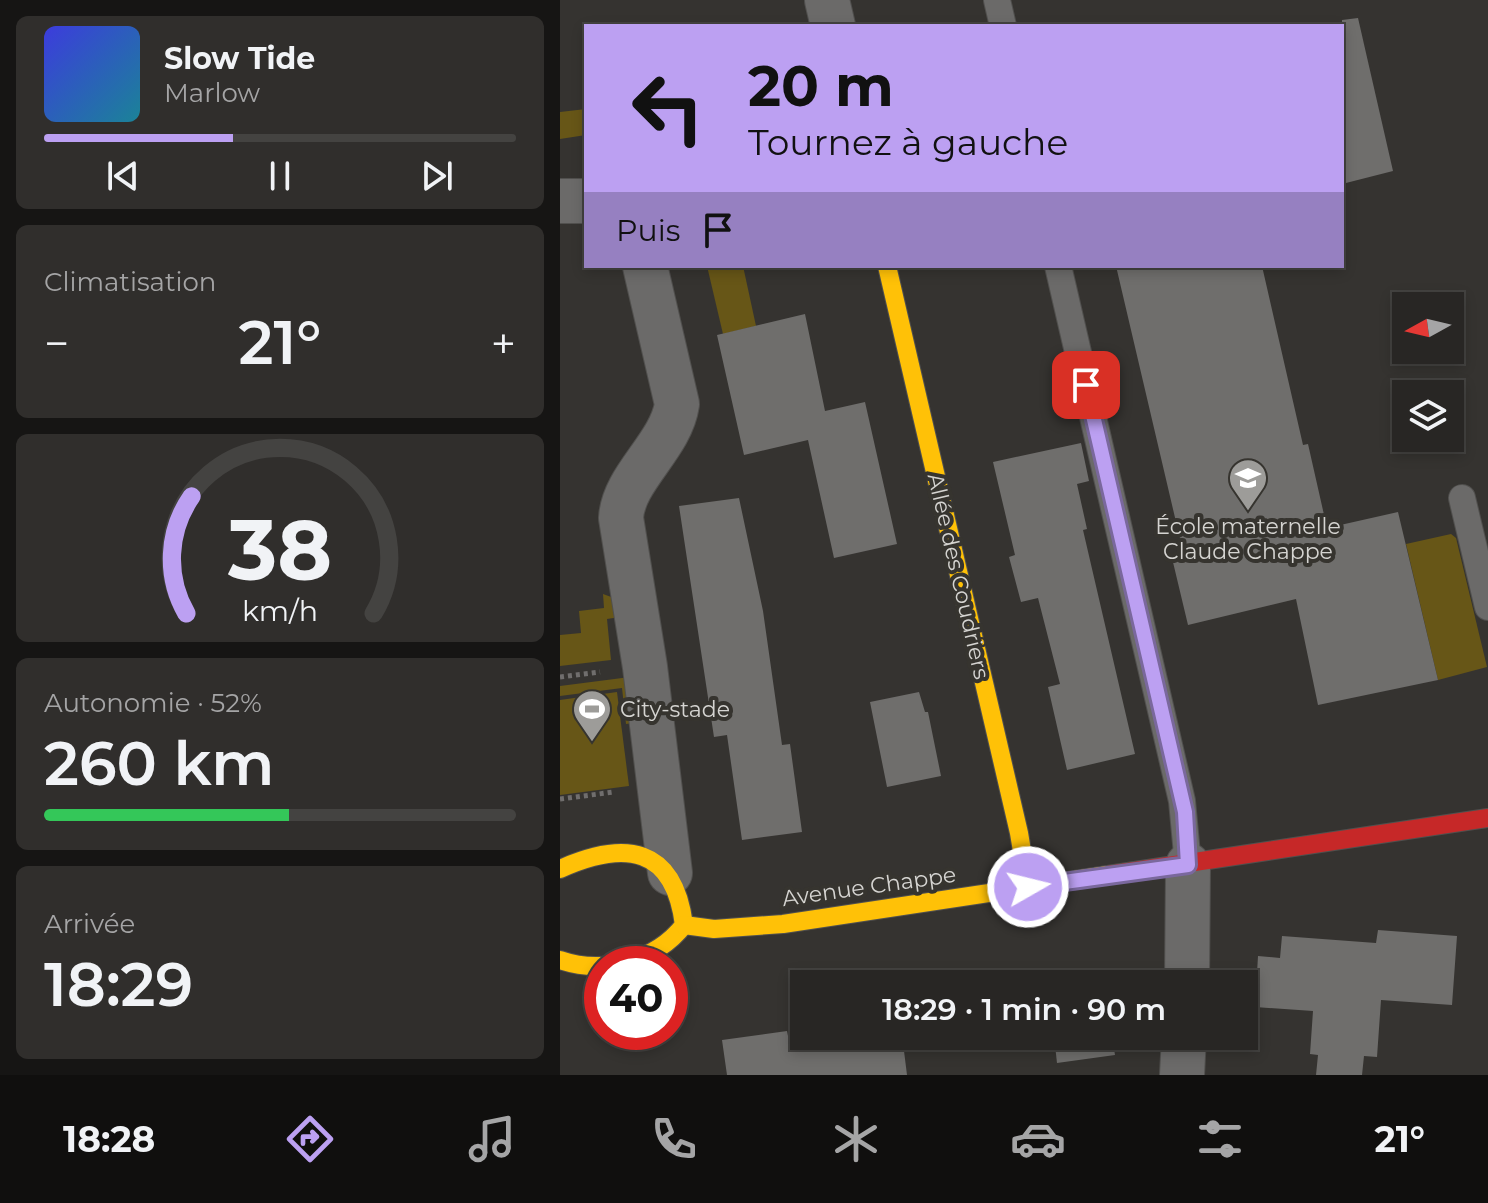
<!DOCTYPE html>
<html lang="fr">
<head>
<meta charset="utf-8">
<style>
	body { margin:0; font-family:Montserrat,sans-serif; background:#302e2c; color:#f1f3f6; height:100vh; display:flex; flex-direction:column; font-size:30px; white-space:nowrap }
	* { box-sizing:border-box; margin:0 }
	p { font-size:26px; color:#a5a5a6 }
	.icon { flex:none; width:44px; height:44px; fill:none; stroke:currentColor; stroke-width:2; stroke-linecap:round; stroke-linejoin:round }
	.map { position:relative; flex:1; overflow:hidden }
	.details { display:flex; flex-direction:column; gap:16px; padding:16px; background:#161514; width:560px }
	.details>* { flex:none }
	.guide { position:absolute; left:24px; top:24px; width:760px; height:244px; border-radius:0px; box-shadow:0 4px 12px #0003,0 0 0 2px #444341; background:#bca0f2; color:#111; overflow:hidden }
	.needle { width:52px; rotate:262deg }
	.fabs { position:absolute; left:832px; top:292px; display:grid; gap:16px }
	.fabs a { display:grid; place-items:center; width:72px; height:72px; border-radius:0px; background:#282624; box-shadow:0 4px 12px #0003,0 0 0 2px #444341; font-size:40px }
	.speed { position:absolute; left:24px; top:946px; display:flex; gap:16px; font-size:40px; font-weight:700; text-align:center }
	.speed>* { display:grid; place-content:center; width:104px; height:104px; border-radius:50%; background:#282624; box-shadow:0 4px 12px #0003,0 0 0 2px #444341; line-height:1 }
	.speed .limit { border:12px solid #d22; background:#fff; color:#111 }
	.pin { position:absolute; display:grid; place-items:center; width:68px; height:68px; color:#fff; margin:-34px; border-radius:16px; box-shadow:0 4px 12px #0006 }
	.me { position:absolute; width:88px; margin:-44px; rotate:82deg; stroke-linejoin:round; filter:drop-shadow(0 0 6px #0008) }
	.turn { display:flex; align-items:center; gap:28px; height:168px; padding:0 32px; font-size:36px }
	.turn .icon { width:104px; height:104px; stroke-width:2.5 }
	.turn b { display:block; font-size:56px; line-height:68px }
	.then { display:flex; align-items:center; height:76px; padding:0 32px; background:#0003; gap:16px; font-size:30px }
	.big { font-size:60px; font-weight:600; line-height:1.1 }
	.details .widget { flex:1; display:flex; flex-direction:column; justify-content:center; gap:12px; min-width:0; padding:0 28px; border-radius:12px; background:#302e2c }
	.details .dial { align-items:center; gap:0 }
	.dial svg { height:208px; overflow:visible; fill:none; stroke:#444341; stroke-width:7; stroke-linecap:round; text-anchor:middle }
	.dial text { fill:#f1f3f6; stroke:none }
	.song { display:flex; align-items:center; gap:24px }
	.cover { width:96px; height:96px; border-radius:12px; background:linear-gradient(135deg,hsl(240 70% 55%),hsl(190 70% 35%)) }
	.played { height:8px; border-radius:4px; background:linear-gradient(90deg,#bca0f2 40%,#444341 40%) }
	.keys { display:flex; justify-content:space-around; direction:ltr }
	.heat { display:flex; justify-content:space-between; align-items:center; font-size:44px; direction:ltr }
	.charge { height:12px; border-radius:6px; background:linear-gradient(90deg,#34c759 52%,#444341 0) }
	.trip { position:absolute; left:230px; top:970px; width:468px; height:80px; border-radius:0px; background:#282624; box-shadow:0 4px 12px #0003,0 0 0 2px #444341; font-weight:600; line-height:80px; text-align:center }
	.tabs { display:flex; height:128px; justify-content:space-around; align-items:center; background:#100f0e; color:#a5a5a6 }
	.tabs .icon { width:56px; height:56px }
	.tabs .active { color:#bca0f2 }
	.tabs b { font-size:36px; color:#f1f3f6 }
	main { display:flex; flex:1; min-height:0 }
	.map>svg:first-child { display:block }
	.green { fill:#675617 }
	.building { fill:#6f6e6c }
	.lines { fill:none; stroke-linecap:round; stroke-linejoin:round }
	.lane-casing { stroke:#51504e; stroke-width:28 }
	.street-casing { stroke:#51504e; stroke-width:46 }
	.slow-casing { stroke:#51504e; stroke-width:20 }
	.jam-casing { stroke:#51504e; stroke-width:20 }
	.path { stroke:#706e6d; stroke-width:5; stroke-dasharray:4 4; stroke-linecap:butt }
	.lane { stroke:#6b6a69; stroke-width:26 }
	.street { stroke:#6b6a69; stroke-width:44 }
	.slow { stroke:#ffc107; stroke-width:18 }
	.jam { stroke:#c62828; stroke-width:18 }
	.route-casing { stroke:#7a689d; stroke-width:20 }
	.route { stroke:#bca0f2; stroke-width:14 }
	.labels { text-anchor:middle; stroke-width:8; stroke-linejoin:round; paint-order:stroke }
	.poi-label { font-size:22px; fill:#d5d4d1; stroke:#36342f }
	.street-label { font-size:22px; fill:#d5d4d1; stroke:#36342f }
</style>
</head>
<body>
<main>
<section class="details">
<div class="widget">
<div class="song"><i class="cover"></i><div><b>Slow Tide</b><p>Marlow</p></div></div>
<div class="played"></div>
<div class="keys"><svg class="icon" aria-label="previous" viewBox="0 0 24 24"><path d="M18 5L8 12l10 7zM5 5v14"/></svg><svg class="icon" aria-label="pause" viewBox="0 0 24 24"><path d="M8 5v14M16 5v14"/></svg><svg class="icon" aria-label="next" viewBox="0 0 24 24"><path d="M6 5l10 7-10 7zM19 5v14"/></svg></div>
</div>
<div class="widget"><p>Climatisation</p>
<div class="heat"><a>−</a><b class="big">21°</b><a>+</a></div>
</div>
<div class="widget dial"><svg viewBox="0 0 100 80">
<path d="M14 69A42 42 0 1 1 86 69"/>
<path d="M14 69A42 42 0 0 1 16 24" stroke="#bca0f2"/>
<text x="50" y="56" font-size="32" font-weight="700">38</text>
<text x="50" y="72" font-size="11">km/h</text>
</svg></div>
<div class="widget"><p>Autonomie · 52%</p><b class="big">260 km</b><div class="charge"></div></div>
<div class="widget"><p>Arrivée</p><b class="big">18:29</b></div>
</section>
<div class="map">
<svg width="928" height="1075" viewBox="0 0 928 1075">
	<rect width="100%" height="100%" fill="#353330"/>
	<g class="green">
		<path d="M 26,109 L 26,135 L 0,139 L 0,112 Z"/>
		<path d="M 147,266 L 183,266 L 196,326 L 163,334 Z"/>
		<path d="M 891,534 L 896,538 L 927,667 L 878,680 L 846,544 Z"/>
		<path d="M 43,594 L 54,598 L 60,617 L 47,619 L 51,660 L 0,666 L 0,635 L 21,633 L 19,611 L 44,608 Z"/>
		<path d="M 70,677 L 73,723 L 66,724 L 62,688 L 0,696 L 0,686 Z"/>
		<path d="M 57,692 L 69,786 L 0,795 L 0,700 Z"/>
	</g>
	<g class="building">
		<path d="M 798,18 L 833,171 L 782,184 L 782,20 Z"/>
		<path d="M 556,266 L 702,266 L 743,445 L 748,444 L 767,528 L 838,512 L 878,680 L 758,705 L 736,599 L 628,625 L 612,558 L 624,556 Z"/>
		<path d="M 245,314 L 265,411 L 305,402 L 337,544 L 274,558 L 248,440 L 184,455 L 157,335 Z"/>
		<path d="M 521,443 L 529,481 L 517,484 L 527,529 L 523,530 L 575,754 L 507,770 L 488,687 L 500,684 L 478,598 L 461,602 L 449,557 L 455,555 L 433,462 Z"/>
		<path d="M 179,498 L 203,611 L 222,745 L 230,744 L 242,832 L 182,840 L 167,735 L 154,737 L 119,506 Z"/>
		<path d="M 359,692 L 365,712 L 368,712 L 381,776 L 327,787 L 310,702 Z"/>
		<path d="M 818,930 L 897,936 L 892,1005 L 821,1000 L 817,1057 L 804,1056 L 802,1075 L 756,1075 L 758,1055 L 750,1054 L 753,1011 L 695,1007 L 698,956 L 720,958 L 722,936 L 816,943 Z"/>
		<path d="M 553,971 L 555,984 L 463,984 L 468,983 Z"/>
		<path d="M 227,1031 L 228,1036 L 449,1036 L 344,1051 L 347,1075 L 167,1075 L 162,1040 Z"/>
		<path d="M 494,1036 L 552,1036 L 555,1055 L 497,1063 Z"/>
	</g>
	<g class="lines">
		<defs>
			<g id="lane">
				<path d="M 437,0 L 443,26"/>
				<path d="M 498,266 L 622,801 L 628,865"/>
				<path d="M 902,498 L 928,607"/>
			</g>
			<g id="street">
				<path d="M 267,0 L 273,26"/>
				<path d="M 0,201 L 26,201"/>
				<path d="M 85,266 L 117,404 C 111,446 63,478 61,518 L 85,667 L 110,873"/>
				<path d="M 627,984 L 628,865"/>
				<path d="M 622,1075 L 624,1036"/>
			</g>
			<g id="slow">
				<path d="M 327,266 L 459,833 L 468,887"/>
				<path d="M 0,869 C 65,840 114,846 124,925 C 96,961 43,975 0,960"/>
				<path d="M 124,925 L 154,929 L 223,924 L 548,875"/>
			</g>
			<path id="jam" d="M 548,875 L 928,818"/>
		</defs>
		<use href="#lane" class="lane-casing"/>
		<use href="#street" class="street-casing"/>
		<use href="#slow" class="slow-casing"/>
		<use href="#jam" class="jam-casing"/>
		<g class="path">
			<path d="M 0,677 L 40,672"/>
			<path d="M 0,799 L 54,792"/>
		</g>
		<use href="#lane" class="lane"/>
		<use href="#street" class="street"/>
		<use href="#slow" class="slow"/>
		<use href="#jam" class="jam"/>
	</g>
	<g class="lines">
		<defs>
			<path id="route" d="M 468,887 L 628,865 L 625,812 L 526,385"/>
		</defs>
		<use href="#route" class="route-casing"/>
		<use href="#route" class="route"/>
	</g>
	<defs>
		<symbol id="school-pin" viewBox="-11 -11 22 30"><path d="M0 17L-7.5 6A9.5 9.5 0 1 1 7.5 6Z" fill="#9d9c99" stroke="#36342f"/><path d="M0-5L7-2L0 1L-7-2ZM-4 1L0 2.5L4 1V4Q0 6-4 4Z" fill="#fff"/></symbol>
		<symbol id="stadium-pin" viewBox="-11 -11 22 30"><path d="M0 17L-7.5 6A9.5 9.5 0 1 1 7.5 6Z" fill="#9d9c99" stroke="#36342f"/><path d="M0-5a6.5 5 0 1 0 0 10a6.5 5 0 1 0 0-10ZM-3.5-1.8h7v3.6h-7Z" fill="#fff"/></symbol>
	</defs>
	<g fill-rule="evenodd">
		<use href="#school-pin" x="666" y="456" width="44" height="60"/>
		<use href="#stadium-pin" x="10" y="687" width="44" height="60"/>
	</g>
	<g class="labels">
		<g class="poi-label">
			<text x="688" y="534">École maternelle<tspan x="688" dy="25">Claude Chappe</tspan></text>
			<text x="60" y="717" text-anchor="start">City-stade</text>
		</g>
		<g class="street-label">
			<text transform="translate(399 576) rotate(77)" y="8">Allée des Coudriers</text>
			<text transform="translate(309 886) rotate(-8)" y="8">Avenue Chappe</text>
		</g>
	</g>
</svg>
<div class="fabs">
<a><svg class="needle" viewBox="-14 -14 28 28"><path d="M0-13l5 13h-10z" fill="#e53935"/><path d="M0 13l5-13h-10z" fill="#a5a5a6"/></svg></a>
<a><svg class="icon" aria-label="layers" viewBox="0 0 24 24"><path d="M12 4l9 5-9 5-9-5zM3 14l9 5 9-5"/></svg></a>
</div>
<div class="speed"><div class="limit">40</div></div>
<div class="pin" style="left:526px;top:385px;background:#d93025"><svg class="icon" aria-label="arrive" viewBox="0 0 24 24"><path d="M6 21V4h12l-3 4 3 4H6"/></svg></div>
<svg class="me" style="left:468px;top:887px" viewBox="-20 -20 40 40"><circle r="17" fill="#bca0f2" stroke="#fff" stroke-width="3"/><path d="M0-11L8 9 0 5-8 9z" fill="#fff"/></svg>
<div class="trip">18:29 · 1 min · 90 m</div>
<div class="guide">
<div class="turn"><svg class="icon" aria-label="left" viewBox="0 0 24 24"><path d="M17 20v-9H6M10 6l-5 5 5 5"/></svg><div><b>20 m</b>Tournez à gauche</div></div>
<div class="then">Puis<svg class="icon" aria-label="arrive" viewBox="0 0 24 24"><path d="M6 21V4h12l-3 4 3 4H6"/></svg></div>
</div>
</div>
</main>
<nav class="tabs">
<b>18:28</b>
<svg class="icon active" aria-label="directions" viewBox="0 0 24 24"><path d="M12 3l9 9-9 9-9-9zM9 14v-3h6M13 9l2 2-2 2"/></svg>
<svg class="icon" aria-label="music" viewBox="0 0 24 24"><path d="M9 18V5l10-2v13"/><circle cx="6" cy="18" r="3"/><circle cx="16" cy="16" r="3"/></svg>
<svg class="icon" aria-label="phone" viewBox="0 0 24 24"><path d="M5 4h4l2 5-3 2q2 4 5 5l2-3 5 2v4C11 20 4 13 5 4z"/></svg>
<svg class="icon" aria-label="climate" viewBox="0 0 24 24"><path d="M12 3v18M4 7l16 10M4 17L20 7"/></svg>
<svg class="icon" aria-label="car" viewBox="0 0 24 24"><path d="M5 17H2v-5l4-1 3-4h7l3 4 3 1v5h-3M9 17h6M6 11h13"/><circle cx="7" cy="17" r="2"/><circle cx="17" cy="17" r="2"/></svg>
<svg class="icon" aria-label="filters" viewBox="0 0 24 24"><path d="M4 7h16M4 17h16"/><circle cx="9" cy="7" r="2"/><circle cx="15" cy="17" r="2"/></svg>
<b>21°</b>
</nav>
</body>
</html>
